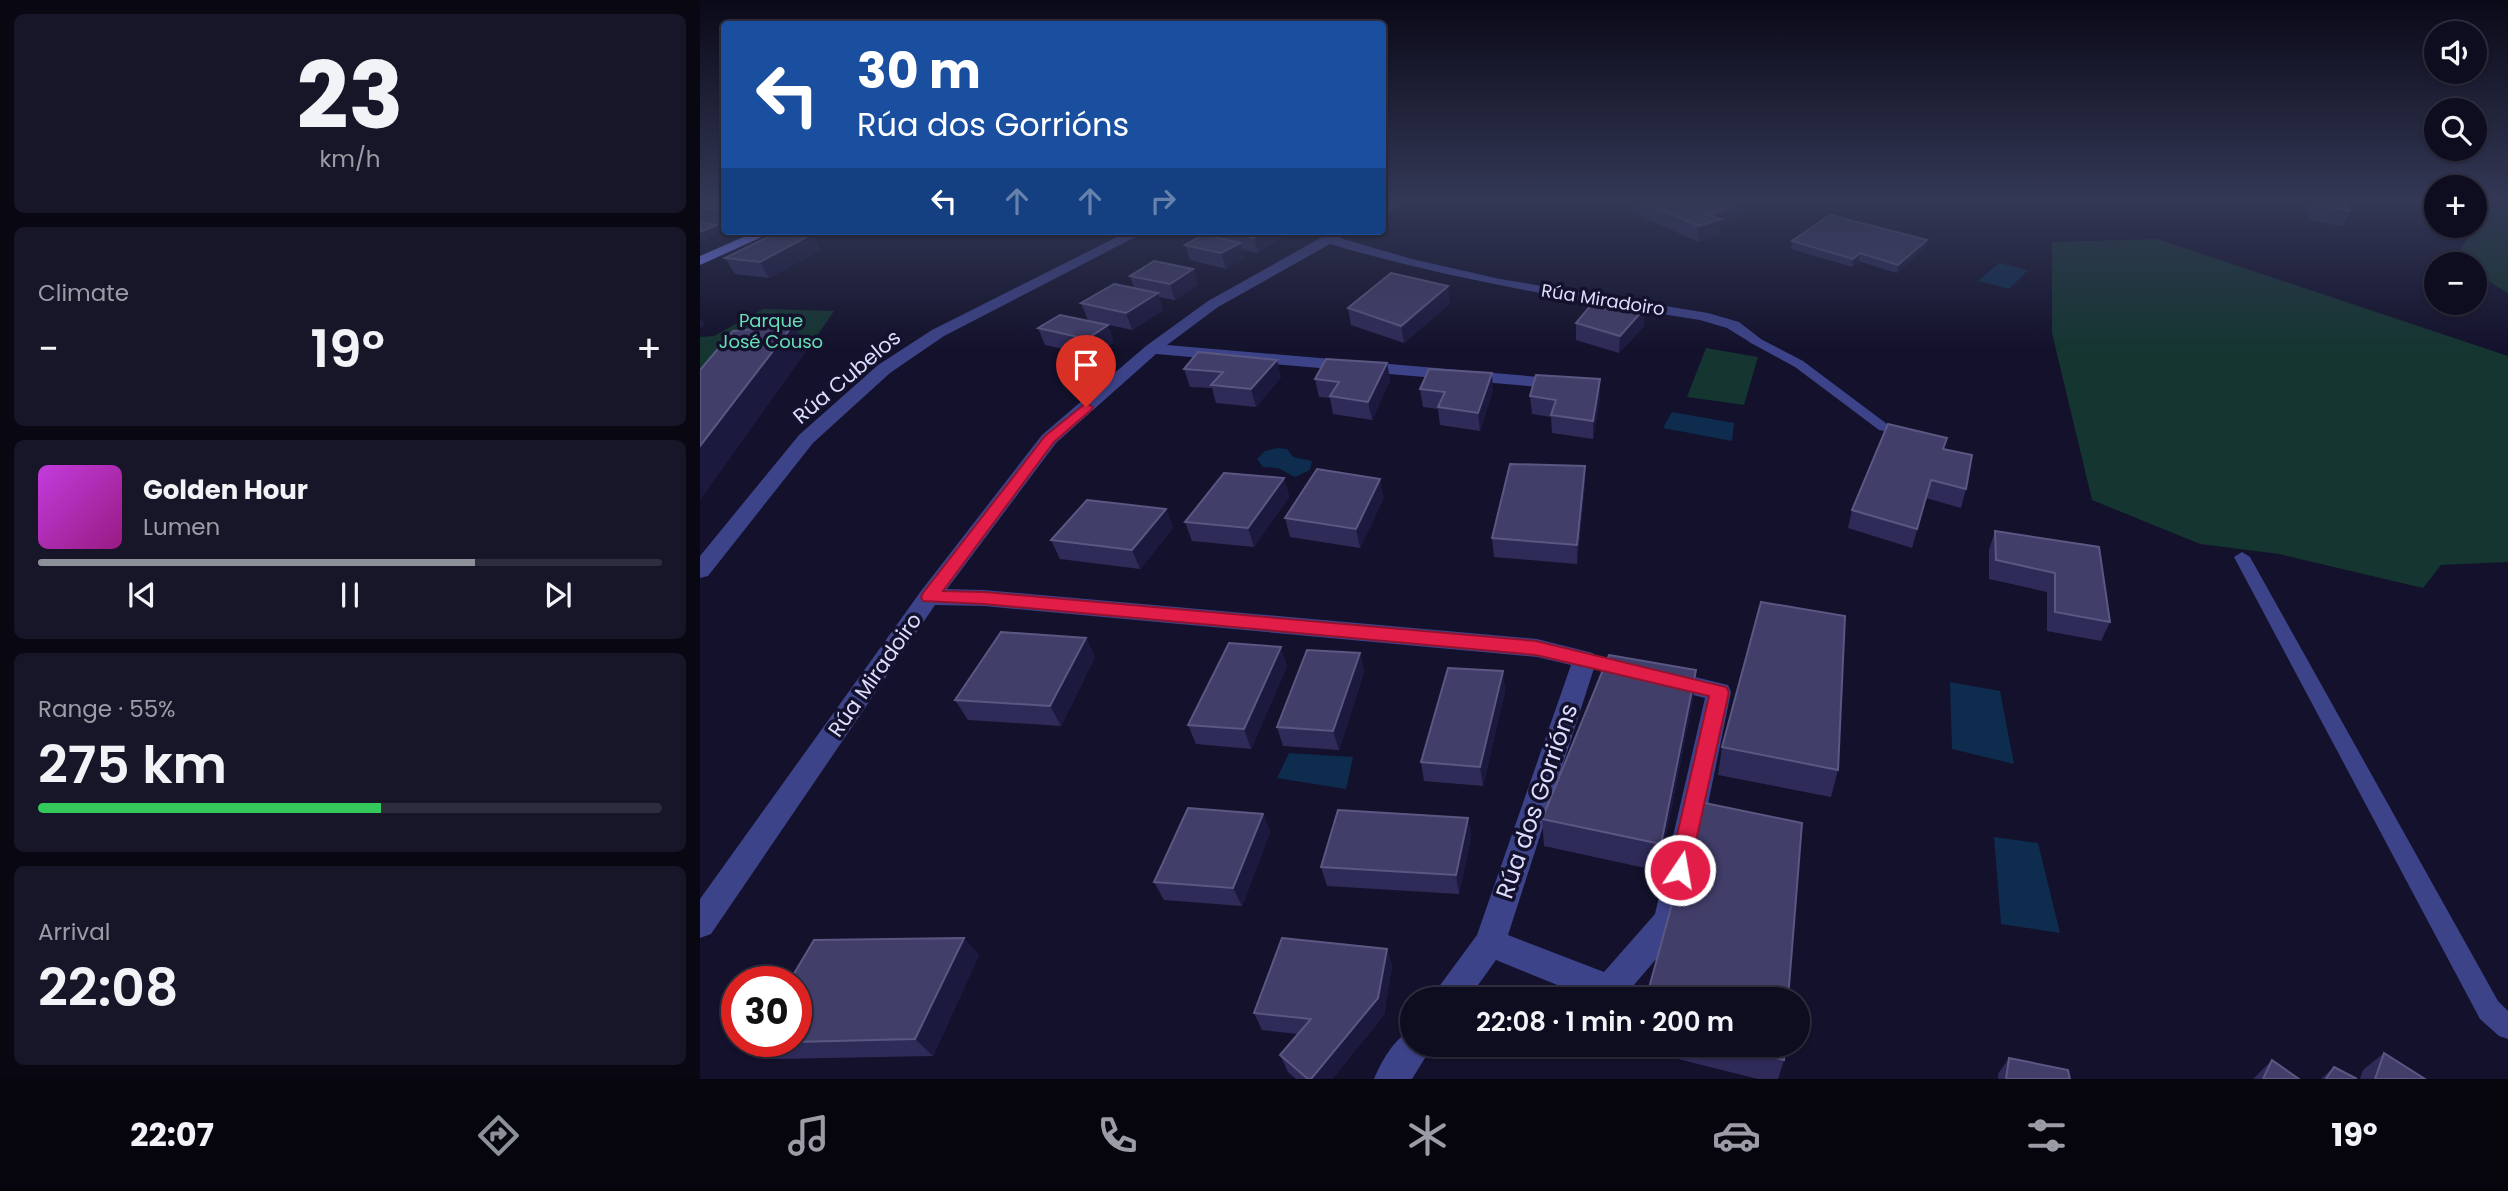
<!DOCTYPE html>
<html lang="en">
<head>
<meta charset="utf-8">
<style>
	body { margin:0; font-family:Poppins,sans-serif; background:#171629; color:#f1f3f6; height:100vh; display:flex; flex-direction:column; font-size:26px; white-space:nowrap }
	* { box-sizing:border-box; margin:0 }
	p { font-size:23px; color:#9b9ca5 }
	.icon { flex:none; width:38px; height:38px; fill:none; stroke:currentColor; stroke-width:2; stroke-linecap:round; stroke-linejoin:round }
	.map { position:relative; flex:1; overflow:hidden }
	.panel { display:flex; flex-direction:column; gap:14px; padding:14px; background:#080712; width:700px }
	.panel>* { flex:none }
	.top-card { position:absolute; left:21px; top:21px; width:665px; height:214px; border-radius:7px; box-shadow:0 2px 5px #0004,0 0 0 2px #2e2d3e; background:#1a4fa0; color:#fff; overflow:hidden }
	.controls { position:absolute; left:1724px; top:21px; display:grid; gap:14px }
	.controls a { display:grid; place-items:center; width:63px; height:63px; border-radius:50%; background:#0e0d20; box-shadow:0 2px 5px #0004,0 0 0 2px #2e2d3e; font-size:35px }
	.speed { position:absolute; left:21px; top:966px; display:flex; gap:14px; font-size:35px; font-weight:700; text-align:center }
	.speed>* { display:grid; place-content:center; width:91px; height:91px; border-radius:50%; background:#0e0d20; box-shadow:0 2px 5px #0004,0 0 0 2px #2e2d3e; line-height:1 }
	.speed .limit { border:10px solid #d22; background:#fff; color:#111 }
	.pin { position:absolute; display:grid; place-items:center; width:60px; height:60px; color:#fff; margin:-72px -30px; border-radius:50% 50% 50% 0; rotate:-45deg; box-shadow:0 0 7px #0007 }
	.pin .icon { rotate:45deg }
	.me { position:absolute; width:77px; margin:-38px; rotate:12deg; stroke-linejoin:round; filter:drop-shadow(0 0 5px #0008) }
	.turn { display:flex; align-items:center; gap:24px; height:147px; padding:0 21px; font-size:32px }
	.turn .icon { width:91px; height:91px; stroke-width:2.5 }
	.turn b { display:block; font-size:49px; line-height:60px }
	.lanes { display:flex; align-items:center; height:66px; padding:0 21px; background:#0003; justify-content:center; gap:35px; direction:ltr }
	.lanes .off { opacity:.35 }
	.big { font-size:52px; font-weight:600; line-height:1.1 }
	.panel .widget { flex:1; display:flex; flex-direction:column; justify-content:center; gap:10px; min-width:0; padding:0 24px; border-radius:10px; background:#171629 }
	.panel .dial { align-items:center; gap:0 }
	.dial b { font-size:91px; line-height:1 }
	.song { display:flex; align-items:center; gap:21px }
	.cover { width:84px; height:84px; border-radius:10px; background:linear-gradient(135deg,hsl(290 70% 55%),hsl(310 70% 35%)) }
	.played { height:7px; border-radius:4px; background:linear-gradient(90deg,#8c9099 70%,#2e2d3e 70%) }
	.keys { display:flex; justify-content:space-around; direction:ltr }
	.heat { display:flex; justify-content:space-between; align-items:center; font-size:38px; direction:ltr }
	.charge { height:10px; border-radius:5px; background:linear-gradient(90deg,#34c759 55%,#2e2d3e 0) }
	.trip { position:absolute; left:700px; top:987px; width:410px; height:70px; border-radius:35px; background:#0e0d20; box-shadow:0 2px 5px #0004,0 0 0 2px #2e2d3e; font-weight:600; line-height:70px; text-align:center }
	.menu { display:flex; height:112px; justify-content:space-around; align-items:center; background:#06050d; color:#9b9ca5 }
	.menu .icon { width:49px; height:49px }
	.menu .current { color:#8c9099 }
	.menu b { font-size:32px; color:#f1f3f6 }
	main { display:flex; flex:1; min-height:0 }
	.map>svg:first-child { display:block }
	.green { fill:#143530 }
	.water { fill:#0e2c4e }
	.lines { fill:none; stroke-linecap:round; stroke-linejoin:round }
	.lane { fill:#3d4389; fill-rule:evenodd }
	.street { fill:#3d4389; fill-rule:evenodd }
	.secondary { fill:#7480fd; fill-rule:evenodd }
	.wall { fill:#2f2b59 }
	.shaded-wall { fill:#1c193f }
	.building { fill:#423e6a; stroke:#5a5782; stroke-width:2 }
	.route { fill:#e11d48; stroke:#92132f; stroke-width:2 }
	.labels { text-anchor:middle; stroke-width:7; stroke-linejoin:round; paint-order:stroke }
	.far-street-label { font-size:18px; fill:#dcdcff; stroke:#13112b }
	.far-park-label { font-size:18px; fill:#67e0b4; stroke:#13112b }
	.street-label { font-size:21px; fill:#dcdcff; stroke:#13112b }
	.near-street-label { font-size:24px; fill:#dcdcff; stroke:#13112b }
</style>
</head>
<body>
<main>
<section class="panel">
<div class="widget dial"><b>23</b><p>km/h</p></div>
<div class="widget"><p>Climate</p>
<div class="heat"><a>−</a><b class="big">19°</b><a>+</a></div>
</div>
<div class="widget">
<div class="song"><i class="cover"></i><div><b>Golden Hour</b><p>Lumen</p></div></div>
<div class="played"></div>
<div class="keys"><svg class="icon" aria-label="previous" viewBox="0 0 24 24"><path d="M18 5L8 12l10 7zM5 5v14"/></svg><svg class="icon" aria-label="pause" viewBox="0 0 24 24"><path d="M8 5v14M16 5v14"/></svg><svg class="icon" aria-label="next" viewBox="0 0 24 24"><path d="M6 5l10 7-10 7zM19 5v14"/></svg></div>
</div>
<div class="widget"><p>Range · 55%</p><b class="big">275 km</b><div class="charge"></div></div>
<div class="widget"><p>Arrival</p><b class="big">22:08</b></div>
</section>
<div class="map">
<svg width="1808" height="1079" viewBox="0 0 1808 1079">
	<rect width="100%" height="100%" fill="#13112b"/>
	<g class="green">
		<path d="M 1795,200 L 1808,200 L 1808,293 L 1775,273 L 1774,264 L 1760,264 L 1753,260 Z"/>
		<path d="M 1457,239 L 1808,356 L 1808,562 L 1741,565 L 1723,588 L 1579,554 L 1500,544 L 1392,500 L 1352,333 L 1352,242 Z"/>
		<path d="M 63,309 L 134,311 L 108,349 L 0,395 L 0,337 L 14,336 Z"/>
		<path d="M 1006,348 L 1058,357 L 1044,405 L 987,397 Z"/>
	</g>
	<g class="water">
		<path d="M 1299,263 L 1328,270 L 1309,289 L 1278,281 Z"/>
		<path d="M 972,412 L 1034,423 L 1032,441 L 963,428 Z"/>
		<path d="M 578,448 L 587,449 L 593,457 L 612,461 L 610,470 L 595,477 L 578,468 L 563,467 L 557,459 L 565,451 Z"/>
		<path d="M 1250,682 L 1300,691 L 1314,764 L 1252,749 Z"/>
		<path d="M 589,753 L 653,757 L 646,789 L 577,778 Z"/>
		<path d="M 1294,837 L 1338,843 L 1360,933 L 1301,924 Z"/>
	</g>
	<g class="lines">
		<g class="lane">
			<path d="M 1053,335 L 1103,361 L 1191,427 L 1184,431 L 1179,430 L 1095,367 L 1049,342 L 1047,339 Z"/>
			<path d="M 1542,552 L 1550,557 L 1798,1001 L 1808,1011 L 1808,1039 L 1799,1036 L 1780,1019 L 1534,557 Z"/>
		</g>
		<g class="street">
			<path d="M 695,200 L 710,200 L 682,215 L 682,206 Z"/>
			<path d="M 429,231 L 447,231 L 244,336 L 190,373 L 113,443 L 8,576 L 0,578 L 0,556 L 99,435 L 178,365 L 232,330 Z"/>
			<path d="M 633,231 L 650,231 L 640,238 L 712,259 L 800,279 L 1008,313 L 1039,322 L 1061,339 L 1053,344 L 1027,328 L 1000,320 C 875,300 752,280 630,244 L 518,307 L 467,345 L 863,379 L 872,384 L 863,389 L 456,354 L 356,443 L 247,589 L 284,590 L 837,639 L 893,653 L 897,659 L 808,935 L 904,972 L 955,914 L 1005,698 L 957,686 L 954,679 L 957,672 L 966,670 L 1028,685 L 1031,692 L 984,921 L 980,931 L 922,999 L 892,999 L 796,960 L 768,999 L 733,999 L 738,988 L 777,935 L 871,665 L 837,657 L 284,606 L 235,605 L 11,934 L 0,938 L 0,899 L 221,591 L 342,435 L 446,346 L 508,301 Z"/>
			<path d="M 712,1030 L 712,1045 L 733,1045 L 712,1079 L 674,1079 C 681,1062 695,1037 712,1030 Z"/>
		</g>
		<path class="secondary" d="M 57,231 L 75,231 L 0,265 L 0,256 Z"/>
	</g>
	<g class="wall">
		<path d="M 0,200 L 24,200 L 24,225 L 0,221 Z"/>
		<path d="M 818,200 L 857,200 L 857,202 Z"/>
		<path d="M 931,200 L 1041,200 L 1044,216 L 1020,225 L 1020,234 L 998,242 L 930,211 Z"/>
		<path d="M 1607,200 L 1645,200 L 1650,211 L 1642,226 L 1608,220 L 1606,203 Z"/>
		<path d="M 521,231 L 581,231 L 582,238 L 558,253 L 542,250 L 544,259 L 526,269 L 490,260 L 485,245 L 523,239 Z"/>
		<path d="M 1227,240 L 1225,248 L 1197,273 L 1158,261 L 1152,267 L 1091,249 L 1092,241 Z"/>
		<path d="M 121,250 L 69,278 L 35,274 L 25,258 Z"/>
		<path d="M 493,269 L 498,285 L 475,300 L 459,297 L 463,310 L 432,330 L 388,320 L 381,303 L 434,288 L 430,276 Z"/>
		<path d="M 750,303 L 704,343 L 651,325 L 648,308 Z"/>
		<path d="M 944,309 L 944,326 L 919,353 L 876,340 L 876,323 Z"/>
		<path d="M 338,328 L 414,342 L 394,356 L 345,345 Z"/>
		<path d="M 687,363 L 690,380 L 672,420 L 633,414 L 630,398 L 619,397 L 615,379 Z"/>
		<path d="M 484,369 L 581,377 L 556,407 L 516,403 L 512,388 L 490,387 Z"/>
		<path d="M 720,389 L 793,390 L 780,431 L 740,425 L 738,409 L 723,407 Z"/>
		<path d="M 830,396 L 900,397 L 893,439 L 852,433 L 851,417 L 832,414 Z"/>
		<path d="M 1244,449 L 1266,489 L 1261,508 L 1226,498 L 1212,548 L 1148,528 L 1152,510 Z"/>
		<path d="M 584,478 L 589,497 L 554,547 L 492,541 L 485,522 Z"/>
		<path d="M 885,484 L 877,564 L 794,557 L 792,538 Z"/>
		<path d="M 684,497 L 660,548 L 590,537 L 585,518 Z"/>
		<path d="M 466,509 L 473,528 L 440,569 L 360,559 L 351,540 Z"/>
		<path d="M 1295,531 L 1399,547 L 1410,622 L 1401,641 L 1347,631 L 1347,592 L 1289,579 L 1289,550 Z"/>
		<path d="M 386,638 L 395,657 L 361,726 L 268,720 L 255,700 Z"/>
		<path d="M 660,653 L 664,672 L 639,750 L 583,746 L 577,727 Z"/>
		<path d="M 587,666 L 551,749 L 496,744 L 488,725 Z"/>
		<path d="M 803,671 L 805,691 L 783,786 L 724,781 L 721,762 Z"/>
		<path d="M 993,698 L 959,871 L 844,846 L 842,819 Z"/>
		<path d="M 1022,747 L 1138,770 L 1131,797 L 1018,775 Z"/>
		<path d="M 563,814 L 570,832 L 542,906 L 464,900 L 454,882 Z"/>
		<path d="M 768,818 L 771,837 L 759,894 L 627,886 L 621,867 Z"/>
		<path d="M 687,949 L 692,966 L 684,1015 L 632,1079 L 596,1079 L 588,1072 L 580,1055 L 598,1034 L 562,1030 L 554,1013 Z"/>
		<path d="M 279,955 L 233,1056 L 74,1059 L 52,1043 Z"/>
		<path d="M 938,1045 L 1085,1045 L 1084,1060 L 1078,1079 L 1058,1079 L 938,1049 Z"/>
		<path d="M 1684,1053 L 1725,1079 L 1660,1079 L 1663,1070 Z"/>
		<path d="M 1309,1058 L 1370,1079 L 1298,1079 L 1298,1074 Z"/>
		<path d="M 1572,1060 L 1599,1079 L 1553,1079 Z"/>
		<path d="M 1634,1067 L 1657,1079 L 1621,1079 Z"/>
	</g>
	<g class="shaded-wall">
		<path d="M 1045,201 L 1044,216 L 1020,225 L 1020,234 L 998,242 L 999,226 L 1009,215 Z"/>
		<path d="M 17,225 L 22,232 L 0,242 L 0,232 Z"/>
		<path d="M 565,231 L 581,231 L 582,238 L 558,253 L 554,238 Z"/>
		<path d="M 112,234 L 121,250 L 69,278 L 60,262 Z"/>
		<path d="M 1227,240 L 1225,248 L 1197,273 L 1198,265 Z"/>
		<path d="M 540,243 L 544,259 L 526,269 L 521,253 Z"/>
		<path d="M 1160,253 L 1158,261 L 1152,267 L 1153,259 Z"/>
		<path d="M 493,269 L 498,285 L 475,300 L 470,284 Z"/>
		<path d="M 748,286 L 750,303 L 704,343 L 701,326 Z"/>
		<path d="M 458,293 L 463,310 L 432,330 L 426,313 Z"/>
		<path d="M 944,309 L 944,326 L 919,353 L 920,336 Z"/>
		<path d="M 0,317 L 5,325 L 0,328 Z"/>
		<path d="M 93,325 L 108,349 L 0,500 L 0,446 Z"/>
		<path d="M 408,325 L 414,342 L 394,356 L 387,339 Z"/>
		<path d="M 577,360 L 581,377 L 556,407 L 551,389 Z"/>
		<path d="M 687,363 L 690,380 L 672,420 L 668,402 Z"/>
		<path d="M 792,373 L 793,390 L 780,431 L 778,413 Z"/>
		<path d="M 900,379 L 900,397 L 893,439 L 893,421 Z"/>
		<path d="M 885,466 L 885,484 L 877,564 L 877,545 Z"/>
		<path d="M 584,478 L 589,497 L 554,547 L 548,528 Z"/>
		<path d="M 680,479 L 684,497 L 660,548 L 656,529 Z"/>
		<path d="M 466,509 L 473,528 L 440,569 L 432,550 Z"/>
		<path d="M 386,638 L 395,657 L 361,726 L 350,706 Z"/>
		<path d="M 581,647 L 587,666 L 551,749 L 544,729 Z"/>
		<path d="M 660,653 L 664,672 L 639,750 L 633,731 Z"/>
		<path d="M 996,670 L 993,698 L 959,871 L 961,844 Z"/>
		<path d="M 803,671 L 805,691 L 783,786 L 780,767 Z"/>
		<path d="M 563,814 L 570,832 L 542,906 L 533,888 Z"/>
		<path d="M 768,818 L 771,837 L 759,894 L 756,875 Z"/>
		<path d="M 264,938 L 279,955 L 233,1056 L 215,1039 Z"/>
		<path d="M 687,949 L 692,966 L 684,1015 L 632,1079 L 611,1079 Z"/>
	</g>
	<g class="building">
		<path d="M 0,200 L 24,200 L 24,211 L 0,207 Z"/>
		<path d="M 938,200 L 1041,200 L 1045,201 L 1009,215 L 1021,219 L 999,226 Z"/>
		<path d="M 1615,200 L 1645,200 L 1650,211 L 1616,205 Z"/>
		<path d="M 1130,215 L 1227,240 L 1198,265 L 1160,253 L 1153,259 L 1092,241 Z"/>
		<path d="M 0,222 L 17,225 L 0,232 Z"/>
		<path d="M 80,231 L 112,234 L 60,262 L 25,258 Z"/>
		<path d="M 524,231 L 565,231 L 554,238 Z"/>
		<path d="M 504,234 L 540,243 L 521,253 L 485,245 Z"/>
		<path d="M 454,261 L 493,269 L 470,284 L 430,276 Z"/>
		<path d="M 691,273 L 748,286 L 701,326 L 648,308 Z"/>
		<path d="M 414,284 L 458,293 L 426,313 L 381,303 Z"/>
		<path d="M 896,299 L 944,309 L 920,336 L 876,323 Z"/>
		<path d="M 360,315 L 408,325 L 387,339 L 338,328 Z"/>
		<path d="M 93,325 L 0,446 L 0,370 L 33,331 Z"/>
		<path d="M 498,352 L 577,360 L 551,389 L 511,385 L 523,372 L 484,369 Z"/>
		<path d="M 626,359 L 687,363 L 668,402 L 630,396 L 639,382 L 615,379 Z"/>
		<path d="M 729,369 L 792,373 L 778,413 L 738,407 L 745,392 L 720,389 Z"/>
		<path d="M 836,375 L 900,379 L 893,421 L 851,415 L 856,400 L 830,396 Z"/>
		<path d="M 1188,424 L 1247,438 L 1243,449 L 1272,455 L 1266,489 L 1231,480 L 1217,529 L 1152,510 Z"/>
		<path d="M 810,464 L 885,466 L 877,545 L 792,538 Z"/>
		<path d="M 617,469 L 680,479 L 656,529 L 585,518 Z"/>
		<path d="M 524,473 L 584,478 L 548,528 L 485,522 Z"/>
		<path d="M 387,500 L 466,509 L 432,550 L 351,540 Z"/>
		<path d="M 1295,531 L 1399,547 L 1410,622 L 1355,612 L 1355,573 L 1296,560 Z"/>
		<path d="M 1061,602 L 1145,616 L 1138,770 L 1022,747 Z"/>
		<path d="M 301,632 L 386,638 L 350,706 L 255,700 Z"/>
		<path d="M 529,643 L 581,647 L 544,729 L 488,725 Z"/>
		<path d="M 607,650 L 660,653 L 633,731 L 577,727 Z"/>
		<path d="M 909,655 L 996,670 L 961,844 L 842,819 Z"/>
		<path d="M 748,668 L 803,671 L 780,767 L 721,762 Z"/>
		<path d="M 1000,802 L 1102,823 L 1088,999 L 946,999 Z"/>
		<path d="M 488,808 L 563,814 L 533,888 L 454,882 Z"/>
		<path d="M 638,810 L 768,818 L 756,875 L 621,867 Z"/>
		<path d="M 264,938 L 215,1039 L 52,1043 L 52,1041 L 96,1041 L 96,982 L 89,982 L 114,940 Z"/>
		<path d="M 582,938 L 687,949 L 678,998 L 611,1079 L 608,1079 L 580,1055 L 611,1019 L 554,1013 Z"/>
		<path d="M 1020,1045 L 1085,1045 L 1084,1060 Z"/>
		<path d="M 1684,1053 L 1725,1079 L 1675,1079 Z"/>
		<path d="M 1309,1058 L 1368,1070 L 1370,1079 L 1306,1079 Z"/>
		<path d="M 1572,1060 L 1599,1079 L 1563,1079 Z"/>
		<path d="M 1634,1067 L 1657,1079 L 1626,1079 Z"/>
	</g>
	<linearGradient id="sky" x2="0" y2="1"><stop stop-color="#0a0918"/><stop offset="0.57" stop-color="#333855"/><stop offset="1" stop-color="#333855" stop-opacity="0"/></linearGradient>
	<rect width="1808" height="351" fill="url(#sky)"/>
	<path class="route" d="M 386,403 L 393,407 L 391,410 L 354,442 L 243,591 L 284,592 L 836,641 L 1026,687 L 1029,692 L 988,877 L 980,880 L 972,877 L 969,870 L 1009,696 L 836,655 L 284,604 L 223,601 L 221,597 L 223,593 L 345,436 Z"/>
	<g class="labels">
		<g class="far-street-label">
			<text transform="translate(903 300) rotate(9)" y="6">Rúa Miradoiro</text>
		</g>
		<g class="far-park-label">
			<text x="71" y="327">Parque<tspan x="71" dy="21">José Couso</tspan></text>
		</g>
		<g class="street-label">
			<text transform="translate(147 377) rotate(-40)" y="7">Rúa Cubelos</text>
			<text transform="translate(175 675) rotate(-55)" y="7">Rúa Miradoiro</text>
		</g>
		<g class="near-street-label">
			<text transform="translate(837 801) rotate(-71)" y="8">Rúa dos Gorrións</text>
		</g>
	</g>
</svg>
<div class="controls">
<a><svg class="icon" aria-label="sound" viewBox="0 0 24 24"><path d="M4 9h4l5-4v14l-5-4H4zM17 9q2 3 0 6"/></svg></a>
<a><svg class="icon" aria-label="search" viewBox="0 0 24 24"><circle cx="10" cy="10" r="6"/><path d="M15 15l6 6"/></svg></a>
<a>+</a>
<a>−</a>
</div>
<div class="speed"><div class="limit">30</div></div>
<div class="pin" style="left:386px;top:407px;background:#d93025"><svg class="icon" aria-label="arrive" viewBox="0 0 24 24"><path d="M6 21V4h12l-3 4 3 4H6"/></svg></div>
<svg class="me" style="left:980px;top:870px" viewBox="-20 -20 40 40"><circle r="17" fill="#e11d48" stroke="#fff" stroke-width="3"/><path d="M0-11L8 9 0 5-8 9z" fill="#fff"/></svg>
<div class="trip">22:08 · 1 min · 200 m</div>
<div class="top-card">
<div class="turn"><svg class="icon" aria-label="left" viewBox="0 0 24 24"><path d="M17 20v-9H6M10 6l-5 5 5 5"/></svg><div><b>30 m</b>Rúa dos Gorrións</div></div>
<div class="lanes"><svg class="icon" aria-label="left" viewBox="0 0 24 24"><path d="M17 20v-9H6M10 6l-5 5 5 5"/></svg><svg class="icon off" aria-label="ahead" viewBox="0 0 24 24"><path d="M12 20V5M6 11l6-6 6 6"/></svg><svg class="icon off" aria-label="ahead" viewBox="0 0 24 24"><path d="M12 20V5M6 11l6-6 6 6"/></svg><svg class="icon off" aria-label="right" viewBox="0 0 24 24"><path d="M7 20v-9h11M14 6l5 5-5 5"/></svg></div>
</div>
</div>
</main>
<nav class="menu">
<b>22:07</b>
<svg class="icon current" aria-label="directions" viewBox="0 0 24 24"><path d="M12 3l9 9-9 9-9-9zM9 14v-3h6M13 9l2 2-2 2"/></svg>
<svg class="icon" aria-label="music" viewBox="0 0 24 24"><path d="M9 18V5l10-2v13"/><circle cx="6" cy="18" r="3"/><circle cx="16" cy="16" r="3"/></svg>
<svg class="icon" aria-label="phone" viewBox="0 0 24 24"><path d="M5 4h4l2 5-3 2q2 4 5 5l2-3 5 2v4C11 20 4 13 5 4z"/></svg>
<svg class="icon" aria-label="climate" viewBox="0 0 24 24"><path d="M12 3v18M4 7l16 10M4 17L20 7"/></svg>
<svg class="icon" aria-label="car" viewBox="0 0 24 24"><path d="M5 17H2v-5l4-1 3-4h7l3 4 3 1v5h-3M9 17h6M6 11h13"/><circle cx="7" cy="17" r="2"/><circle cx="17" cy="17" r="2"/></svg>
<svg class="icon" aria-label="filters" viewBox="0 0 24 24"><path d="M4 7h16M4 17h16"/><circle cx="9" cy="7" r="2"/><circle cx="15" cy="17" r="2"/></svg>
<b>19°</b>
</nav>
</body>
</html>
